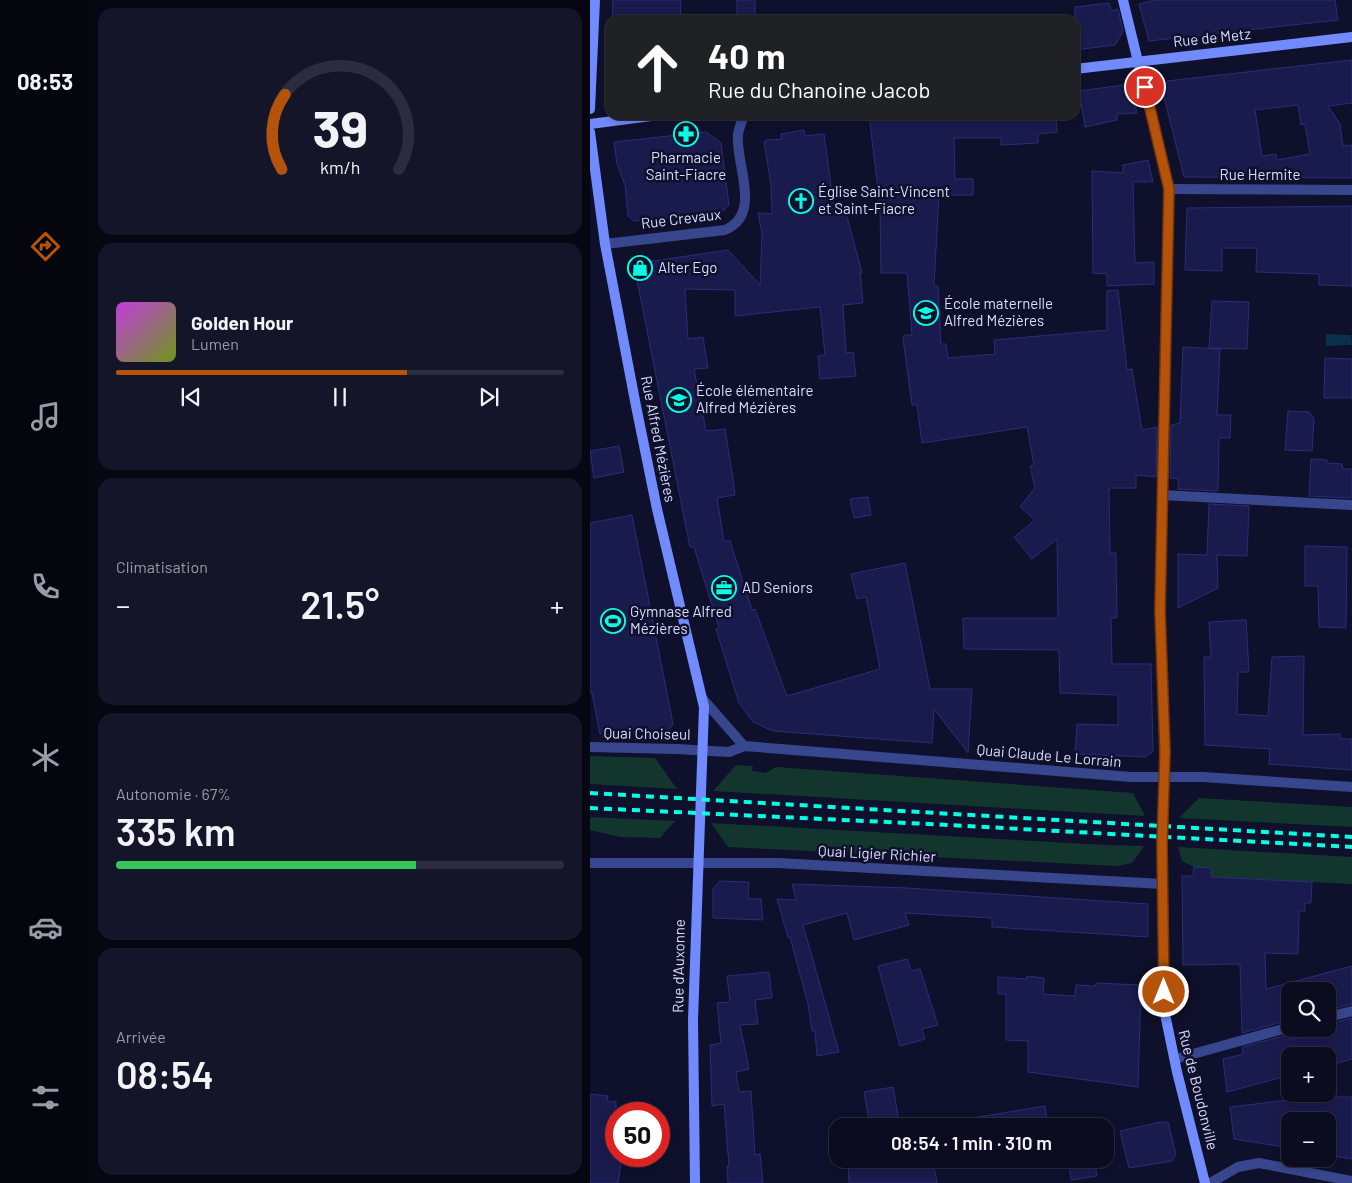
<!DOCTYPE html>
<html lang="fr">
<head>
<meta charset="utf-8">
<style>
	body { margin:0; font-family:Barlow,sans-serif; background:#141529; color:#f1f3f6; height:100vh; display:flex; flex-direction:column; font-size:19px; white-space:nowrap }
	* { box-sizing:border-box; margin:0 }
	p { font-size:16px; color:#9a9ba5 }
	.icon { flex:none; width:28px; height:28px; fill:none; stroke:currentColor; stroke-width:2; stroke-linecap:round; stroke-linejoin:round }
	.map { position:relative; flex:1; overflow:hidden }
	.panel { display:flex; flex-direction:column; gap:8px; padding:8px; background:#060712; width:500px }
	.panel>* { flex:none }
	.hud { position:absolute; left:15px; top:15px; width:475px; height:105px; border-radius:15px; box-shadow:0 2px 8px #0003,0 0 0 1px #2b2c3e; background:#202124; color:#fff; overflow:hidden }
	.buttons { position:absolute; left:691px; top:982px; display:grid; gap:10px }
	.buttons a { display:grid; place-items:center; width:55px; height:55px; border-radius:10px; background:#0b0c20; box-shadow:0 2px 8px #0003,0 0 0 1px #2b2c3e; font-size:25px }
	.speed { position:absolute; left:15px; top:1102px; display:flex; gap:10px; font-size:25px; font-weight:700; text-align:center }
	.speed>* { display:grid; place-content:center; width:65px; height:65px; border-radius:50%; background:#0b0c20; box-shadow:0 2px 8px #0003,0 0 0 1px #2b2c3e; line-height:1 }
	.speed .limit { border:8px solid #d22; background:#fff; color:#111 }
	.pin { position:absolute; display:grid; place-items:center; width:42px; height:42px; color:#fff; margin:-21px; border:2px solid #fff; border-radius:50%; box-shadow:0 1px 5px #0007 }
	.me { position:absolute; width:55px; margin:-28px; rotate:0deg; stroke-linejoin:round; filter:drop-shadow(0 0 4px #0008) }
	.turn { display:flex; align-items:center; gap:18px; height:105px; padding:0 20px; font-size:22px }
	.turn .icon { width:65px; height:65px; stroke-width:2.5 }
	.turn b { display:block; font-size:35px; line-height:42px }
	.big { font-size:38px; font-weight:600; line-height:1.1 }
	.panel .tile { flex:1; display:flex; flex-direction:column; justify-content:center; gap:8px; min-width:0; padding:0 18px; border-radius:15px; background:#141529 }
	.panel .dial { align-items:center; gap:0 }
	.dial svg { height:130px; overflow:visible; fill:none; stroke:#2b2c3e; stroke-width:7; stroke-linecap:round; text-anchor:middle }
	.dial text { fill:#f1f3f6; stroke:none }
	.song { display:flex; align-items:center; gap:15px }
	.cover { width:60px; height:60px; border-radius:8px; background:linear-gradient(135deg,hsl(290 70% 55%),hsl(80 70% 35%)) }
	.played { height:5px; border-radius:2px; background:linear-gradient(90deg,#b45309 65%,#2b2c3e 65%) }
	.keys { display:flex; justify-content:space-around; direction:ltr }
	.heat { display:flex; justify-content:space-between; align-items:center; font-size:28px; direction:ltr }
	.charge { height:8px; border-radius:4px; background:linear-gradient(90deg,#34c759 67%,#2b2c3e 0) }
	.trip { position:absolute; left:239px; top:1118px; width:285px; height:50px; border-radius:15px; background:#0b0c20; box-shadow:0 2px 8px #0003,0 0 0 1px #2b2c3e; font-weight:600; line-height:50px; text-align:center }
	main { display:flex; flex:1; min-height:0 }
	.dock { display:flex; flex-direction:column; width:90px; justify-content:space-around; align-items:center; background:#04050d; color:#9a9ba5 }
	.dock .icon { width:35px; height:35px }
	.dock .selected { color:#b45309 }
	.dock b { font-size:22px; color:#f1f3f6 }
	.map>svg:first-child { display:block }
	.green { fill:#12362d }
	.water { fill:#082f4c }
	.building { fill:#1a1b4d; stroke:#2b2c7b; fill-rule:evenodd }
	.lines { fill:none; stroke-linecap:round; stroke-linejoin:round }
	.lane { stroke:#38478d; stroke-width:10 }
	.street { stroke:#38478d; stroke-width:10 }
	.secondary { stroke:#718bff; stroke-width:10 }
	.rail { stroke:#06ffe3; stroke-width:4; stroke-dasharray:8 6; stroke-linecap:butt }
	.route-casing { stroke:#753606; stroke-width:12 }
	.route { stroke:#b45309; stroke-width:9 }
	.labels { text-anchor:middle; stroke-width:5; stroke-linejoin:round; paint-order:stroke }
	.street-label { font-size:15px; fill:#daddff; stroke:#0f102b }
	.poi-label { font-size:15px; fill:#daddff; stroke:#0f102b; text-anchor:start }
</style>
</head>
<body>
<main>
<nav class="dock">
<b>08:53</b>
<svg class="icon selected" aria-label="directions" viewBox="0 0 24 24"><path d="M12 3l9 9-9 9-9-9zM9 14v-3h6M13 9l2 2-2 2"/></svg>
<svg class="icon" aria-label="music" viewBox="0 0 24 24"><path d="M9 18V5l10-2v13"/><circle cx="6" cy="18" r="3"/><circle cx="16" cy="16" r="3"/></svg>
<svg class="icon" aria-label="phone" viewBox="0 0 24 24"><path d="M5 4h4l2 5-3 2q2 4 5 5l2-3 5 2v4C11 20 4 13 5 4z"/></svg>
<svg class="icon" aria-label="climate" viewBox="0 0 24 24"><path d="M12 3v18M4 7l16 10M4 17L20 7"/></svg>
<svg class="icon" aria-label="car" viewBox="0 0 24 24"><path d="M5 17H2v-5l4-1 3-4h7l3 4 3 1v5h-3M9 17h6M6 11h13"/><circle cx="7" cy="17" r="2"/><circle cx="17" cy="17" r="2"/></svg>
<svg class="icon" aria-label="filters" viewBox="0 0 24 24"><path d="M4 7h16M4 17h16"/><circle cx="9" cy="7" r="2"/><circle cx="15" cy="17" r="2"/></svg>
</nav>
<section class="panel">
<div class="tile dial"><svg viewBox="0 0 100 80">
<path d="M14 69A42 42 0 1 1 86 69"/>
<path d="M14 69A42 42 0 0 1 16 23" stroke="#b45309"/>
<text x="50" y="56" font-size="32" font-weight="700">39</text>
<text x="50" y="72" font-size="11">km/h</text>
</svg></div>
<div class="tile">
<div class="song"><i class="cover"></i><div><b>Golden Hour</b><p>Lumen</p></div></div>
<div class="played"></div>
<div class="keys"><svg class="icon" aria-label="previous" viewBox="0 0 24 24"><path d="M18 5L8 12l10 7zM5 5v14"/></svg><svg class="icon" aria-label="pause" viewBox="0 0 24 24"><path d="M8 5v14M16 5v14"/></svg><svg class="icon" aria-label="next" viewBox="0 0 24 24"><path d="M6 5l10 7-10 7zM19 5v14"/></svg></div>
</div>
<div class="tile"><p>Climatisation</p>
<div class="heat"><a>−</a><b class="big">21.5°</b><a>+</a></div>
</div>
<div class="tile"><p>Autonomie · 67%</p><b class="big">335 km</b><div class="charge"></div></div>
<div class="tile"><p>Arrivée</p><b class="big">08:54</b></div>
</section>
<div class="map">
<svg width="762" height="1183" viewBox="0 0 762 1183">
	<rect width="100%" height="100%" fill="#0f102b"/>
	<g class="green">
		<path d="M 0,756 L 65,758 L 87,789 L 0,784 Z"/>
		<path d="M 146,765 L 163,766 L 162,771 L 176,773 L 186,767 L 543,793 L 555,816 L 123,791 Z"/>
		<path d="M 609,798 L 762,807 L 762,827 L 589,818 Z"/>
		<path d="M 0,817 L 85,821 L 70,838 L 30,837 L 0,830 Z"/>
		<path d="M 121,823 L 516,845 L 554,846 L 542,863 L 528,866 L 138,847 Z"/>
		<path d="M 588,847 L 762,857 L 762,884 L 621,877 L 621,868 L 604,867 L 592,861 Z"/>
	</g>
	<path class="water" d="M 736,334 L 761,335 L 762,345 L 736,346 Z"/>
	<g class="building">
		<path d="M 23,0 L 91,0 L 90,20 L 22,20 Z"/>
		<rect x="147" y="0" width="18" height="20"/>
		<path d="M 566,0 L 745,0 L 748,20 L 559,41 L 549,4 Z"/>
		<path d="M 519,3 L 521,11 L 528,9 L 533,31 L 525,45 L 485,50 L 485,7 Z"/>
		<path d="M 762,60 L 762,103 L 738,106 L 750,124 L 753,146 L 762,145 L 762,178 L 594,177 L 572,89 L 577,81 ZM 708,105 L 711,125 L 715,124 L 720,154 L 687,160 L 686,154 L 672,156 L 665,110 Z"/>
		<path d="M 540,84 L 547,113 L 527,114 L 527,120 L 495,127 L 489,91 Z"/>
		<path d="M 279,115 L 466,115 L 467,132 L 448,134 L 448,143 L 411,145 L 411,138 L 364,138 L 365,179 L 383,179 L 383,195 L 349,195 L 344,286 L 348,286 L 351,344 L 356,344 L 358,358 L 405,354 L 404,340 L 517,330 L 517,291 L 528,290 L 537,370 L 542,369 L 552,430 L 567,427 L 566,477 L 546,475 L 546,488 L 519,488 L 520,553 L 526,553 L 527,618 L 521,618 L 522,664 L 561,664 L 563,751 L 556,757 L 485,754 L 487,724 L 528,725 L 528,695 L 470,693 L 469,650 L 374,649 L 373,618 L 468,618 L 467,539 L 442,559 L 424,537 L 445,520 L 430,507 L 445,488 L 440,466 L 444,465 L 437,427 L 332,443 L 327,405 L 322,405 L 313,339 L 314,335 L 322,335 L 317,273 L 291,273 L 290,206 Z"/>
		<path d="M 214,130 L 215,136 L 234,134 L 244,208 L 254,205 L 272,273 L 270,272 L 273,303 L 253,305 L 256,353 L 263,352 L 266,376 L 230,379 L 228,356 L 235,355 L 230,307 L 145,316 L 145,290 L 95,289 L 98,339 L 113,337 L 118,368 L 104,369 L 116,431 L 135,429 L 142,472 L 145,495 L 127,498 L 134,541 L 140,541 L 162,610 L 165,609 L 169,620 L 197,696 L 290,669 L 276,597 L 267,599 L 261,574 L 315,563 L 340,689 L 382,689 L 378,753 L 344,709 L 342,743 L 183,731 L 163,722 L 149,703 L 126,629 L 129,628 L 104,547 L 100,547 L 45,270 L 50,263 L 138,250 L 170,285 L 172,234 L 168,213 L 182,214 L 181,185 L 174,142 L 176,140 L 192,139 L 191,134 Z"/>
		<path d="M 116,132 L 131,143 L 139,205 L 132,212 L 44,221 L 38,216 L 35,185 L 27,164 L 24,142 Z"/>
		<path d="M 558,160 L 563,182 L 543,182 L 545,263 L 564,262 L 564,284 L 517,286 L 517,274 L 503,273 L 502,171 L 533,173 L 533,165 Z"/>
		<path d="M 762,206 L 762,286 L 729,285 L 729,274 L 666,272 L 667,248 L 632,248 L 632,271 L 595,270 L 597,208 Z"/>
		<path d="M 622,301 L 659,302 L 657,349 L 619,348 Z"/>
		<path d="M 593,347 L 630,349 L 627,415 L 641,415 L 640,438 L 629,438 L 628,491 L 588,489 L 589,479 L 580,478 L 581,425 L 590,423 Z"/>
		<path d="M 735,358 L 762,359 L 762,398 L 734,398 Z"/>
		<path d="M 698,411 L 719,412 L 724,419 L 722,451 L 695,450 Z"/>
		<path d="M 29,446 L 34,472 L 4,478 L 0,451 Z"/>
		<path d="M 721,459 L 737,460 L 737,463 L 752,464 L 753,469 L 762,469 L 762,498 L 719,496 Z"/>
		<path d="M 278,497 L 281,515 L 264,518 L 260,499 Z"/>
		<path d="M 619,504 L 659,506 L 657,556 L 627,555 L 628,588 L 588,608 L 588,554 L 617,555 Z"/>
		<path d="M 42,515 L 83,724 L 78,731 L 10,734 L 2,693 L 0,693 L 0,523 Z"/>
		<path d="M 715,546 L 757,547 L 756,628 L 729,627 L 728,586 L 715,586 Z"/>
		<path d="M 656,620 L 659,672 L 648,672 L 647,714 L 678,716 L 682,657 L 714,656 L 713,735 L 750,734 L 750,739 L 762,739 L 762,770 L 679,764 L 680,749 L 615,745 L 614,657 L 621,657 L 619,622 Z"/>
		<path d="M 604,867 L 621,868 L 621,877 L 722,882 L 721,903 L 715,903 L 715,911 L 709,911 L 708,954 L 675,953 L 676,989 L 762,966 L 762,1004 L 738,1010 L 738,991 L 700,991 L 700,1020 L 652,1033 L 650,964 L 593,965 L 592,876 L 603,876 Z"/>
		<path d="M 130,881 L 159,882 L 158,899 L 171,899 L 173,920 L 123,918 L 123,889 Z"/>
		<path d="M 202,884 L 317,888 L 558,904 L 558,937 L 402,927 L 402,918 L 315,913 L 319,925 L 264,940 L 257,913 L 213,925 L 249,1052 L 227,1056 L 225,1031 L 222,1031 L 218,1004 L 200,937 L 198,937 L 187,899 L 206,900 Z"/>
		<path d="M 317,959 L 321,971 L 330,969 L 348,1025 L 332,1029 L 335,1039 L 310,1046 L 288,966 Z"/>
		<path d="M 179,972 L 182,998 L 165,1000 L 168,1024 L 150,1025 L 159,1069 L 146,1072 L 149,1092 L 161,1091 L 165,1155 L 170,1154 L 173,1183 L 138,1183 L 137,1166 L 139,1166 L 134,1104 L 122,1106 L 120,1045 L 131,1043 L 127,1003 L 140,1002 L 137,976 Z"/>
		<path d="M 437,976 L 454,978 L 453,994 L 485,996 L 486,985 L 505,986 L 506,983 L 551,985 L 548,1087 L 438,1072 L 438,1041 L 416,1040 L 416,994 L 408,994 L 408,977 L 436,979 Z"/>
		<path d="M 762,1018 L 762,1059 L 738,1066 L 738,1056 L 700,1056 L 700,1075 L 637,1092 L 633,1059 L 653,1054 L 652,1047 L 700,1034 L 700,1040 L 738,1030 L 738,1024 Z"/>
		<path d="M 303,1087 L 310,1126 L 280,1126 L 274,1092 Z"/>
		<path d="M 0,1094 L 18,1096 L 17,1101 L 26,1102 L 26,1156 L 32,1156 L 28,1183 L 0,1183 Z"/>
		<path d="M 724,1097 L 762,1097 L 762,1159 L 738,1155 L 738,1121 L 700,1121 L 700,1148 L 644,1139 L 640,1107 Z"/>
		<path d="M 455,1106 L 458,1126 L 389,1126 L 388,1117 Z"/>
		<path d="M 571,1122 L 578,1122 L 586,1154 L 582,1161 L 539,1168 L 530,1131 Z"/>
		<path d="M 285,1159 L 343,1159 L 347,1183 L 259,1183 L 258,1163 Z"/>
		<path d="M 478,1159 L 504,1159 L 507,1176 L 481,1180 Z"/>
	</g>
	<g class="lines">
		<path class="lane" d="M 572,495 L 762,505"/>
		<g class="street">
			<path d="M 579,189 L 762,190"/>
			<path d="M 15,244 L 135,230 C 173,214 145,164 148,134 C 149,128 152,121 154,115"/>
			<path d="M 112,698 L 154,746"/>
			<path d="M 0,747 L 86,749 L 139,752 L 154,746 L 541,777 L 613,777 L 762,787"/>
			<path d="M 0,863 L 188,863 L 573,884"/>
			<path d="M 738,1017 L 762,1011"/>
			<path d="M 585,1059 L 700,1027"/>
			<path d="M 620,1183 L 648,1167 L 669,1163 L 762,1181"/>
		</g>
		<g class="secondary">
			<path d="M 533,0 L 579,189 L 570,610 L 575,752 L 572,845 L 574,1009 L 587,1072 L 615,1183"/>
			<path d="M 485,69 L 762,37"/>
			<path d="M 0,109 L 5,0"/>
			<path d="M 0,124 L 69,115"/>
			<path d="M 0,132 L 15,244 L 46,406 L 67,509 L 114,707 L 103,1020 L 105,1183"/>
		</g>
		<g class="rail">
			<path d="M 0,793 L 762,837"/>
			<path d="M 0,808 L 339,824 L 762,847"/>
		</g>
	</g>
	<g class="lines">
		<defs>
			<path id="route" d="M 555,87 L 579,189 L 570,610 L 575,752 L 572,845 L 574,992"/>
		</defs>
		<use href="#route" class="route-casing"/>
		<use href="#route" class="route"/>
	</g>
	<defs>
		<symbol id="pharmacy-ring" viewBox="-11 -11 22 22"><circle r="9.5" fill="#0f102b" stroke="#06ffe3" stroke-width="1.5"/><path d="M-2-6h4v4h4v4h-4v4h-4v-4h-4v-4h4Z" fill="#06ffe3"/></symbol>
		<symbol id="church-ring" viewBox="-11 -11 22 22"><circle r="9.5" fill="#0f102b" stroke="#06ffe3" stroke-width="1.5"/><path d="M-1.2-6h2.4v3.5h3.3v2.4h-3.3V6h-2.4V-.1h-3.3v-2.4h3.3Z" fill="#06ffe3"/></symbol>
		<symbol id="shop-ring" viewBox="-11 -11 22 22"><circle r="9.5" fill="#0f102b" stroke="#06ffe3" stroke-width="1.5"/><path d="M-5-2.5h2.3a2.7 3.5 0 0 1 5.4 0H5L5.5 6h-11ZM-1.5-2.5h3a1.5 2.3 0 0 0-3 0Z" fill="#06ffe3"/></symbol>
		<symbol id="school-ring" viewBox="-11 -11 22 22"><circle r="9.5" fill="#0f102b" stroke="#06ffe3" stroke-width="1.5"/><path d="M0-5L7-2L0 1L-7-2ZM-4 1L0 2.5L4 1V4Q0 6-4 4Z" fill="#06ffe3"/></symbol>
		<symbol id="office-ring" viewBox="-11 -11 22 22"><circle r="9.5" fill="#0f102b" stroke="#06ffe3" stroke-width="1.5"/><path d="M-6-3h4V-5.5h4V-3h4V5H-6ZM-1-4.5V-3h2v-1.5ZM-6 0V1H6V0Z" fill="#06ffe3"/></symbol>
		<symbol id="stadium-ring" viewBox="-11 -11 22 22"><circle r="9.5" fill="#0f102b" stroke="#06ffe3" stroke-width="1.5"/><path d="M0-5a6.5 5 0 1 0 0 10a6.5 5 0 1 0 0-10ZM-3.5-1.8h7v3.6h-7Z" fill="#06ffe3"/></symbol>
	</defs>
	<g fill-rule="evenodd">
		<use href="#pharmacy-ring" x="82" y="120" width="28" height="28"/>
		<use href="#church-ring" x="197" y="187" width="28" height="28"/>
		<use href="#shop-ring" x="36" y="254" width="28" height="28"/>
		<use href="#school-ring" x="322" y="299" width="28" height="28"/>
		<use href="#school-ring" x="75" y="386" width="28" height="28"/>
		<use href="#office-ring" x="120" y="574" width="28" height="28"/>
		<use href="#stadium-ring" x="9" y="607" width="28" height="28"/>
	</g>
	<g class="labels">
		<g class="street-label">
			<text transform="translate(622 38) rotate(-6)" y="5">Rue de Metz</text>
			<text x="670" y="180">Rue Hermite</text>
			<text transform="translate(91 219) rotate(-7)" y="5">Rue Crevaux</text>
			<text transform="translate(68 439) rotate(79)" y="5">Rue Alfred Mézières</text>
			<text transform="translate(57 734) rotate(1)" y="5">Quai Choiseul</text>
			<text transform="translate(459 756) rotate(5)" y="5">Quai Claude Le Lorrain</text>
			<text transform="translate(287 854) rotate(3)" y="5">Quai Ligier Richier</text>
			<text transform="translate(89 966) rotate(-89)" y="5">Rue d'Auxonne</text>
			<text transform="translate(608 1090) rotate(76)" y="5">Rue de Boudonville</text>
		</g>
		<g class="poi-label">
			<text x="96" y="163" text-anchor="middle">Pharmacie<tspan x="96" dy="17">Saint-Fiacre</tspan></text>
			<text x="228" y="197">Église Saint-Vincent<tspan x="228" dy="17">et Saint-Fiacre</tspan></text>
			<text x="68" y="273">Alter Ego</text>
			<text x="354" y="309">École maternelle<tspan x="354" dy="17">Alfred Mézières</tspan></text>
			<text x="106" y="396">École élémentaire<tspan x="106" dy="17">Alfred Mézières</tspan></text>
			<text x="152" y="593">AD Seniors</text>
			<text x="40" y="617">Gymnase Alfred<tspan x="40" dy="17">Mézières</tspan></text>
		</g>
	</g>
</svg>
<div class="buttons">
<a><svg class="icon" aria-label="search" viewBox="0 0 24 24"><circle cx="10" cy="10" r="6"/><path d="M15 15l6 6"/></svg></a>
<a>+</a>
<a>−</a>
</div>
<div class="speed"><div class="limit">50</div></div>
<div class="pin" style="left:555px;top:87px;background:#d93025"><svg class="icon" aria-label="arrive" viewBox="0 0 24 24"><path d="M6 21V4h12l-3 4 3 4H6"/></svg></div>
<svg class="me" style="left:574px;top:992px" viewBox="-20 -20 40 40"><circle r="17" fill="#b45309" stroke="#fff" stroke-width="3"/><path d="M0-11L8 9 0 5-8 9z" fill="#fff"/></svg>
<div class="trip">08:54 · 1 min · 310 m</div>
<div class="hud">
<div class="turn"><svg class="icon" aria-label="ahead" viewBox="0 0 24 24"><path d="M12 20V5M6 11l6-6 6 6"/></svg><div><b>40 m</b>Rue du Chanoine Jacob</div></div>
</div>
</div>
</main>
</body>
</html>
